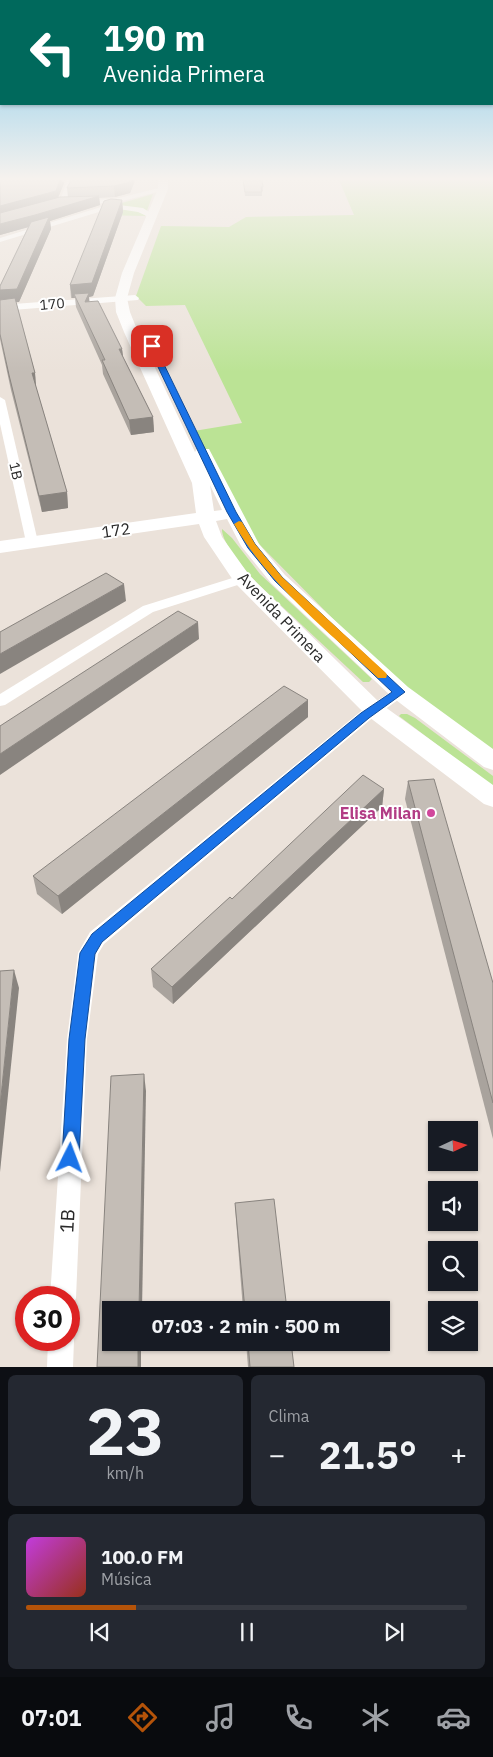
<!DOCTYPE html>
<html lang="es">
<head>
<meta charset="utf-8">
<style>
	body { margin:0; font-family:"IBM Plex Sans",sans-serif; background:#242831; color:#f1f3f6; height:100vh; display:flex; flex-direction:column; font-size:19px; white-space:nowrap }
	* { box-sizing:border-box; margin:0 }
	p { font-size:16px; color:#9ea1a6 }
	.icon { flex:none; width:28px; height:28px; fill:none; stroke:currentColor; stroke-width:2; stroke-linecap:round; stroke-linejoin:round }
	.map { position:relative; height:1367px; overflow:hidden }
	.side { display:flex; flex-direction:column; gap:8px; padding:8px; background:#0d0f14; flex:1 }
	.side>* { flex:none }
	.banner { position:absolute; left:0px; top:0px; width:494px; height:105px; box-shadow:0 1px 4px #0004; background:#00695c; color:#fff; overflow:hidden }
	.needle { width:32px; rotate:86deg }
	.buttons { position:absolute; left:428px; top:1121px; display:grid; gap:10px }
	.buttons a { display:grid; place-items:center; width:50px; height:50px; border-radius:0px; background:#171b24; box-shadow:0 1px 4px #0004; font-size:25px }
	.speed { position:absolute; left:15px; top:1286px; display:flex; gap:10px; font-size:25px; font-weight:700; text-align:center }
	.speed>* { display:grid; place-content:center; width:65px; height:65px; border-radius:50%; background:#171b24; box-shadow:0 1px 4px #0004; line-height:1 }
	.speed .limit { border:8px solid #d22; background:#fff; color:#111 }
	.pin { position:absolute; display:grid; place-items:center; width:42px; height:42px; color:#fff; margin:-21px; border-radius:10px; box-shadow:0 2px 8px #0006 }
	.me { position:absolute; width:55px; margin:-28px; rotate:3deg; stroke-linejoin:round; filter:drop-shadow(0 0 4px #0008) }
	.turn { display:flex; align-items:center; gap:18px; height:105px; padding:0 20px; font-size:22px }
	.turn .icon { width:65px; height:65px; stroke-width:2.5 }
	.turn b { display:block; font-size:35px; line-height:42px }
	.big { font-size:38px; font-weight:800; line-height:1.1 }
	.side .tile { flex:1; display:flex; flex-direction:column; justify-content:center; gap:8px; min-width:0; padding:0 18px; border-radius:8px; background:#242831 }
	.side .dial { align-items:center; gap:0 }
	.dial b { font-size:65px; line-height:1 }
	.song { display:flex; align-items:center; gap:15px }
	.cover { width:60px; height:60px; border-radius:8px; background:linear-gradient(135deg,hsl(290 70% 55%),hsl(10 70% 35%)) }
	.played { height:5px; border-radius:2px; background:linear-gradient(90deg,#b45309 25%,#363941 25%) }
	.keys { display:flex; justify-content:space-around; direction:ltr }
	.heat { display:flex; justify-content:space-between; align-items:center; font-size:28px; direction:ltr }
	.side .tiles { flex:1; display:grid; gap:8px; grid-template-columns:1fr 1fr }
	.tile:last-child { grid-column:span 2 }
	.trip { position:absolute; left:102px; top:1301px; width:288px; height:50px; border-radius:0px; background:#171b24; box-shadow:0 1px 4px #0004; font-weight:800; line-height:50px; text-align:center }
	.menu { display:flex; height:80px; justify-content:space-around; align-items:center; background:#090b0e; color:#9ea1a6 }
	.menu .icon { width:35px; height:35px }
	.menu .current { color:#b45309 }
	.menu b { font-size:22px; color:#f1f3f6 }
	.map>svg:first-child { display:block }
	.green { fill:#bbe395 }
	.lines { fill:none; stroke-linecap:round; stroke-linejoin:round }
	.street { fill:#fff; fill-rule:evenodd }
	.secondary { fill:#fff; fill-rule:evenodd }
	.wall { fill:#a9a39d }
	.shaded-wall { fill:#89847f }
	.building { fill:#c4bdb6; stroke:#89847f }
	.route { fill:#1a73e8; stroke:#114b97 }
	.slow { fill:#f59e0b }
	.hotel-dot { fill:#d1479c; stroke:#fff; stroke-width:2 }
	.labels { text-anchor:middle; stroke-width:4; stroke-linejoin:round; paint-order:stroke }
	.far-street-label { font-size:14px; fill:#292929; stroke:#fff }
	.street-label { font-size:16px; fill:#292929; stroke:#fff }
	.hotel-label { font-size:16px; font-weight:bold; fill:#b23c85; stroke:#fff; text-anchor:end }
	.near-street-label { font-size:19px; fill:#292929; stroke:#fff }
</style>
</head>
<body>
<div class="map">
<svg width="493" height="1367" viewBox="0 0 493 1367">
	<rect width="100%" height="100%" fill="#ebe2da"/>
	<g class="green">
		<path d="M 339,180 L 493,180 L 493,756 L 454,732 L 342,628 L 247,532 L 188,432 L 242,423 L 185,305 L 146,306 L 136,296 L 161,226 L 229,227 L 246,217 L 354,215 Z"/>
		<path d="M 153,194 L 145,216 L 99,215 L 122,203 Z"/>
		<path d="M 222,529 L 232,538 L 260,574 L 372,679 L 369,682 L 363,682 L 259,585 C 249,575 221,543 222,529 Z"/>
		<path d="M 401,714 L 407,714 L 415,718 L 493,776 L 493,787 L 399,716 Z"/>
	</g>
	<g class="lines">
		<g class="street">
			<path d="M 67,180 L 74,180 L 65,203 L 59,204 Z"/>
			<path d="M 163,187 L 166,189 L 165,190 L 115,203 L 79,204 L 75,202 L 79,200 L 115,199 Z"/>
			<path d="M 111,204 L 143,208 L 157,217 L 153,219 L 138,212 L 112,208 L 0,242 L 0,238 Z"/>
			<path d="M 135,295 L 139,298 L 138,300 L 0,311 L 0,305 Z"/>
			<path d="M 0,397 L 5,400 L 38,542 L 32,546 L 26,542 L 0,424 Z"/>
			<path d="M 242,575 L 249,579 L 247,582 L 153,612 L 5,705 L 0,706 L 0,694 L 143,606 Z"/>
			<path d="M 400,687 L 405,689 L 408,692 L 405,695 L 370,720 L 104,944 L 98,954 L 87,1039 L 76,1298 L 72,1307 L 69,1308 L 69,1298 L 50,1298 L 67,1039 L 78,953 L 90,932 L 360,712 L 395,689 Z"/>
			<path d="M 69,1330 L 74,1340 L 73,1367 L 47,1367 L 48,1340 L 69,1340 Z"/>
		</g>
		<path class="secondary" d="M 158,180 L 168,180 L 168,189 L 134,273 L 127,298 L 130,312 L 138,332 L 195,452 L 197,449 L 209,449 L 259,544 L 285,575 L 408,687 L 493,749 L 493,770 L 484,767 L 392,697 L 271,583 L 241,546 L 227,519 L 216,521 L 222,537 L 249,575 L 381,704 L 493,785 L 493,807 L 484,804 L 365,714 L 235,583 L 204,537 L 199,524 L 0,553 L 0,541 L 196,513 L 192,483 L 124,332 L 116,312 L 115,298 L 122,273 L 158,189 ZM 210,485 L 222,510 L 214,511 Z"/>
	</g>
	<g class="wall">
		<path d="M 0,180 L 64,183 L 58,198 L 68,197 L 67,188 L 71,180 L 135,180 L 130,193 L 115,197 L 99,198 L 100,205 L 50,221 L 51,229 L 19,302 L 16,302 L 35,373 L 36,387 L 67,492 L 68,508 L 42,512 L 11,390 L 0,339 L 0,286 L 28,227 L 0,235 Z"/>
		<path d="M 243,180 L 262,180 L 263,191 L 262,191 L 262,196 L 245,196 Z"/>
		<path d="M 122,200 L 123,212 L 93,296 L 89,297 L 89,302 L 122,349 L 123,357 L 153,417 L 154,432 L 131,435 L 103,374 L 102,365 L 76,307 L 75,298 L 71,298 L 70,285 Z"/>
		<path d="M 308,700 L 308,717 L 62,914 L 37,894 L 33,876 Z"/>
		<path d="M 408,781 L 493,983 L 493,1139 L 405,799 Z"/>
		<path d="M 384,789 L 382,807 L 173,1004 L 153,987 L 151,969 L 232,899 Z"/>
		<path d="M 235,1203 L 287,1310 L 243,1310 L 236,1219 Z"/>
		<path d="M 246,1342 L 291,1342 L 294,1367 L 248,1367 Z"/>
	</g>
	<g class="shaded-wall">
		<path d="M 60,180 L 63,180 L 64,183 L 57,200 L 0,216 L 0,206 Z"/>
		<path d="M 130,180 L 135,180 L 135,181 L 130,193 L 115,197 L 114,186 Z"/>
		<path d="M 99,196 L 100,205 L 50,221 L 51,229 L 19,302 L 0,303 L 0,290 L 36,225 L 0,235 L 0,224 Z"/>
		<path d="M 122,200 L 123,212 L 93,296 L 89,297 L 90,306 L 74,294 L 75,298 L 72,298 L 70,285 Z"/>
		<path d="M 119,349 L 122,349 L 124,363 Z"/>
		<path d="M 32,373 L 35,373 L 36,387 L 34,387 Z"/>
		<path d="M 153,417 L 154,432 L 131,435 L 129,420 Z"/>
		<path d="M 67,492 L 68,508 L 42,512 L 39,496 Z"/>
		<path d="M 124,584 L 126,601 L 0,674 L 0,654 Z"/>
		<path d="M 198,622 L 199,639 L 0,775 L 0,754 Z"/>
		<path d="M 308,700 L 308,717 L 62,914 L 58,896 Z"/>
		<path d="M 384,789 L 382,807 L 173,1004 L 172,987 Z"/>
		<path d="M 14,970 L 19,988 L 0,1172 L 0,1106 Z"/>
		<path d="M 144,1074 L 146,1091 L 142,1310 L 139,1310 Z"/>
		<rect x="138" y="1342" width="3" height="25"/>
	</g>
	<g class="building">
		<path d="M 0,180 L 60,180 L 56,191 L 0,206 Z"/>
		<path d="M 71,180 L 130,180 L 130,182 L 114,186 L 67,188 Z"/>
		<path d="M 243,180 L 262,180 L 263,187 L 261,187 L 262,192 L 245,192 Z"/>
		<path d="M 99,196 L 35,215 L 0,224 L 0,213 L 60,197 Z"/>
		<path d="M 111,199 L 122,200 L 92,283 L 70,285 L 104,201 Z"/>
		<path d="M 49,217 L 17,289 L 0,290 L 0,286 L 31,222 Z"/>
		<path d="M 89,293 L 85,302 L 98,301 L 122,349 L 119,349 L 153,417 L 129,420 L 102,360 L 105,360 L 74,294 Z"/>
		<path d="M 15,298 L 35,373 L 32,373 L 67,492 L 39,496 L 9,375 L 0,334 L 0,300 Z"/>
		<path d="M 106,573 L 124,584 L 0,654 L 0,632 Z"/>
		<path d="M 178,611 L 198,622 L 0,754 L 0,726 Z"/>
		<path d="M 284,686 L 308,700 L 58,896 L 33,876 Z"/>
		<path d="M 363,775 L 384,789 L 172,987 L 151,969 L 230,897 L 232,899 Z"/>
		<path d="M 434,779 L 493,983 L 493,1103 L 408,781 Z"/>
		<path d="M 14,970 L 0,1106 L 0,971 Z"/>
		<path d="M 144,1074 L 139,1310 L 111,1310 L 111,1342 L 138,1342 L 138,1367 L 97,1367 L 111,1076 Z"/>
		<path d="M 274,1199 L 287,1310 L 245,1310 L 235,1203 Z"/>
		<path d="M 248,1342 L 291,1342 L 294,1367 L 250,1367 Z"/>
	</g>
	<linearGradient id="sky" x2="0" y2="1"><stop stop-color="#76c5eb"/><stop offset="0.48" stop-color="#f6f2ee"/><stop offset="1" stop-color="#f6f2ee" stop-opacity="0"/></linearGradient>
	<rect width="493" height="372" fill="url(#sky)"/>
	<path class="route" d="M 149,344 L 155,346 L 236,512 L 255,544 L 282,577 L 405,692 L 369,718 L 102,942 L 95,954 L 85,1039 L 79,1158 L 77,1164 L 70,1167 L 64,1164 L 62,1158 L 69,1039 L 80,953 L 92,934 L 361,713 L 392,692 L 275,581 L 248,548 L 227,512 L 148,346 Z"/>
	<path class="slow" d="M 239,521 L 242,522 L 255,544 L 282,577 L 386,673 L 387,675 L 386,678 L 378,678 C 327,630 269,585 234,524 Z"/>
	<circle class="hotel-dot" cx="431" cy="813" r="5"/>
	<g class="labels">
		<g class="far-street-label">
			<text transform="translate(52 304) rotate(-5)" y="5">170</text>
			<text transform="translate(16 471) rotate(77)" y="5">1B</text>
		</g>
		<g class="street-label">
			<text transform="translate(116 530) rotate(-8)" y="6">172</text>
			<text transform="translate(282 617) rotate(46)" y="6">Avenida Primera</text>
		</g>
		<g class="hotel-label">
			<text x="421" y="819">Elisa Milan</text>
		</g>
		<g class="near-street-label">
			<text transform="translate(67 1221) rotate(-87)" y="7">1B</text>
		</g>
	</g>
</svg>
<div class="buttons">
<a><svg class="needle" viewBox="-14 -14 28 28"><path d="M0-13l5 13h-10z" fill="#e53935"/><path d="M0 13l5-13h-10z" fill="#9ea1a6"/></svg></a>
<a><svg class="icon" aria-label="sound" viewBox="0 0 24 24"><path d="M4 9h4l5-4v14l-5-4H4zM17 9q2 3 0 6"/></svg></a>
<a><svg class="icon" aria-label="search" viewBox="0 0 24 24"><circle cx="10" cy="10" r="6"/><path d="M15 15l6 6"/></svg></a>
<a><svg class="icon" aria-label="layers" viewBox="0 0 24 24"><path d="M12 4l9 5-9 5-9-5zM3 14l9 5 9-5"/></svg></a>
</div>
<div class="speed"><div class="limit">30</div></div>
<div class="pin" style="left:152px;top:346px;background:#d93025"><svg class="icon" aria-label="arrive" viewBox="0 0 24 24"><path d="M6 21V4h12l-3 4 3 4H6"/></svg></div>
<svg class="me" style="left:70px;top:1158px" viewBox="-20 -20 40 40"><path d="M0-17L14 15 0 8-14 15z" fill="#1a73e8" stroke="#fff" stroke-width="4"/></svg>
<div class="trip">07:03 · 2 min · 500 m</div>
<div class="banner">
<div class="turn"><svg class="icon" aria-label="left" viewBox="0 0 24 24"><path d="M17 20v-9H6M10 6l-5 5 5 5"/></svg><div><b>190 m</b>Avenida Primera</div></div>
</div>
</div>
<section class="side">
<div class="tiles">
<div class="tile dial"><b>23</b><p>km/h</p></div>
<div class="tile"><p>Clima</p>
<div class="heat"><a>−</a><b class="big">21.5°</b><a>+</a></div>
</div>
<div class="tile">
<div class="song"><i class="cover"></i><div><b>100.0 FM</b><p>Música</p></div></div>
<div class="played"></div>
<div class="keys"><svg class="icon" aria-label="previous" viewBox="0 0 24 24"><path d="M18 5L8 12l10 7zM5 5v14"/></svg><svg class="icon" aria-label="pause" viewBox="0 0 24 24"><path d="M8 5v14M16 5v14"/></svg><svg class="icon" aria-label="next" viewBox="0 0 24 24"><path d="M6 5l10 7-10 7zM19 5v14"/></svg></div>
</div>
</div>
</section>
<nav class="menu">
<b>07:01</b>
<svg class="icon current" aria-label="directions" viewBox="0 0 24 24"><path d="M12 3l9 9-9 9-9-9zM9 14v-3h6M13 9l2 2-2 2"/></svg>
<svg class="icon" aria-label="music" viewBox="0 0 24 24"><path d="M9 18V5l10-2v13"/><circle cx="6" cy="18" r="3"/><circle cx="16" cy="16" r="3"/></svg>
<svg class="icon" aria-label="phone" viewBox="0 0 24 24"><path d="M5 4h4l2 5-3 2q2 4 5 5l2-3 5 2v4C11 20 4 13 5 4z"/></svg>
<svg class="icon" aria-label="climate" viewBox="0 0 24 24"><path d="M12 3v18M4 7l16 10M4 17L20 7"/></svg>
<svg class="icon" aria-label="car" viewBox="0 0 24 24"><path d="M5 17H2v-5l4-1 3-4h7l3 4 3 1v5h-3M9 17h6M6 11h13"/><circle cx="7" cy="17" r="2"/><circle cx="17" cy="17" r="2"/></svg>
</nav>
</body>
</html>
